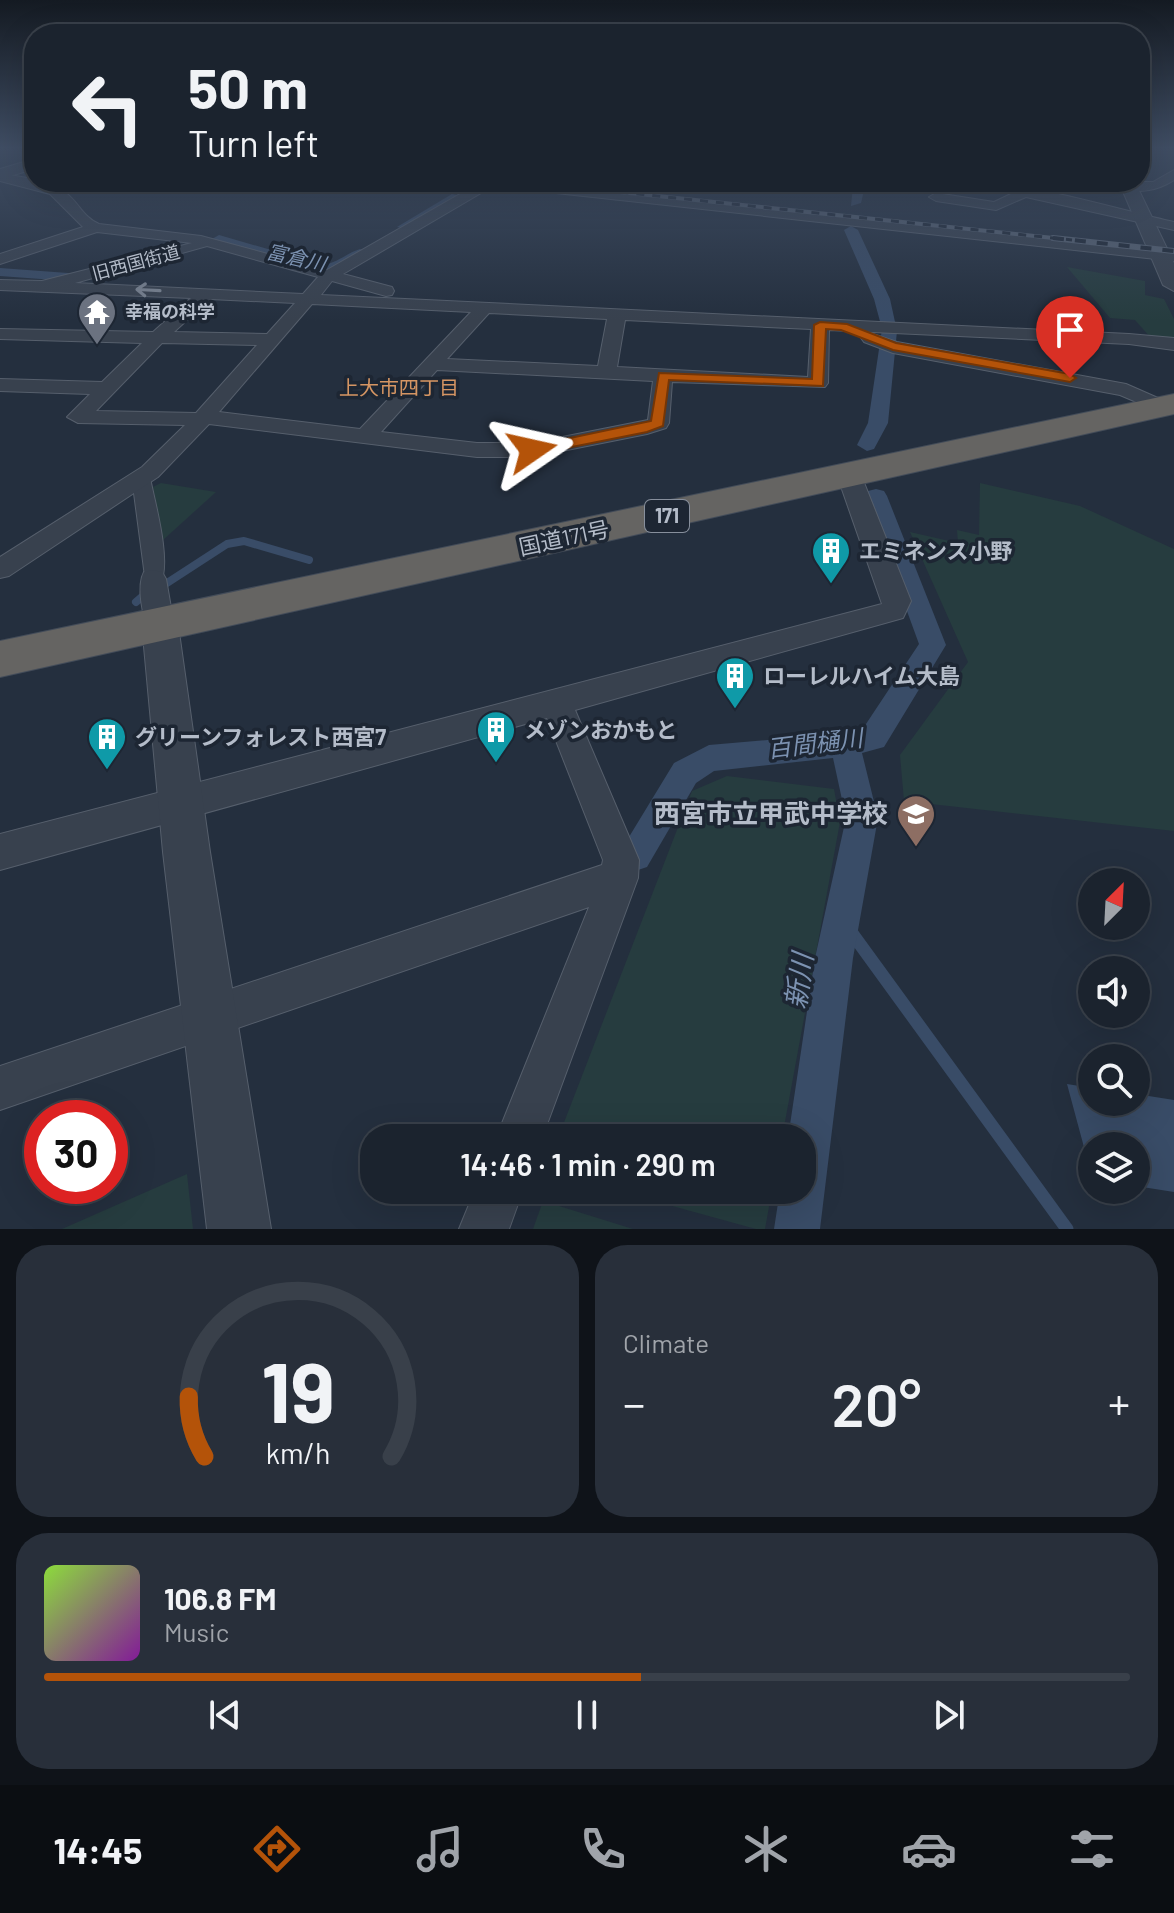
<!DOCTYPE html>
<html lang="en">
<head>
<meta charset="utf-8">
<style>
	body { margin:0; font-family:Barlow,"Noto Sans JP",sans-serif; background:#282f3a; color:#f1f3f6; height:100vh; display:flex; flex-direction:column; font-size:30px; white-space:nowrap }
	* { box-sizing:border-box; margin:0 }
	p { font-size:26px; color:#a0a4aa }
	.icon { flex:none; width:44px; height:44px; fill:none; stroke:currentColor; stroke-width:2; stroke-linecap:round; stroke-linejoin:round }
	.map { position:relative; height:1229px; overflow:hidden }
	.drawer { display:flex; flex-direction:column; gap:16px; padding:16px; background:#0f1319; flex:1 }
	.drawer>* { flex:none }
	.hud { position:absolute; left:24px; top:24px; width:1126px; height:168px; border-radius:32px; box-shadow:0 8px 32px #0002,0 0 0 2px #39404a; background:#1b232e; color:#f1f3f6; overflow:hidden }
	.needle { width:52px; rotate:24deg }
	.tools { position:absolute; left:1078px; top:868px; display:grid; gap:16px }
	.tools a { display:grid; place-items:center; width:72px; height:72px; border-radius:50%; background:#1b232e; box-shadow:0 8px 32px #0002,0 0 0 2px #39404a; font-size:40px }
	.speed { position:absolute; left:24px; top:1100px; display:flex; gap:16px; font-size:40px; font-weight:700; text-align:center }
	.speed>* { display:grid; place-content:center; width:104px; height:104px; border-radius:50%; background:#1b232e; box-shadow:0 8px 32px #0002,0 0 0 2px #39404a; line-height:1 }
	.speed .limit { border:12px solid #d22; background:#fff; color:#111 }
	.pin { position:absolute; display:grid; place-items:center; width:68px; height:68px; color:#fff; margin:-82px -34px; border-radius:50% 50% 50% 0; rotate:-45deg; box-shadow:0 0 8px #0007 }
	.pin .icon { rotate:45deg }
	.me { position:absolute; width:88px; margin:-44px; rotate:79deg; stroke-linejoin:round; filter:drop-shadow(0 0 6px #0008) }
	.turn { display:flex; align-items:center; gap:28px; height:168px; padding:0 32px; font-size:36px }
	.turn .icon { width:104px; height:104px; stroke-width:2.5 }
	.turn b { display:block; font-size:56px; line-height:68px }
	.big { font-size:60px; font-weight:600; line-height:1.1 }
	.drawer .tile { flex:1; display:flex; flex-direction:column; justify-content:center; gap:12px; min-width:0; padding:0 28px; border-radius:32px; background:#282f3a }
	.drawer .dial { align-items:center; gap:0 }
	.dial svg { height:208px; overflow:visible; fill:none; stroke:#39404a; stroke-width:7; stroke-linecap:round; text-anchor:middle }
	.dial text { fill:#f1f3f6; stroke:none }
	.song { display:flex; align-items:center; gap:24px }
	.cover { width:96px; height:96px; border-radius:12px; background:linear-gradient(135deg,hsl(90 70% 55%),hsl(290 70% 35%)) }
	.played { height:8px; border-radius:4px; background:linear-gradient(90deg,#b45309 55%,#39404a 55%) }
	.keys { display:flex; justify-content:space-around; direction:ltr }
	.heat { display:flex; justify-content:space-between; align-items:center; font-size:44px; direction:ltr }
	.drawer .tiles { flex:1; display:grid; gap:16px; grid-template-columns:1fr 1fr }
	.tile:last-child { grid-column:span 2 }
	.trip { position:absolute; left:360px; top:1124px; width:456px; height:80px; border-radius:32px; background:#1b232e; box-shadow:0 8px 32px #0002,0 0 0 2px #39404a; font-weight:600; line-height:80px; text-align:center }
	.menu { display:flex; height:128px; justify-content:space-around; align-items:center; background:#0b0e12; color:#a0a4aa }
	.menu .icon { width:56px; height:56px }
	.menu .active { color:#b45309 }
	.menu b { font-size:36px; color:#f1f3f6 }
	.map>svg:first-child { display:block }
	.green { fill:#263c3f }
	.water { fill:#394c67 }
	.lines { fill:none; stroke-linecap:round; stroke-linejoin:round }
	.stream-far2 { stroke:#394c67; stroke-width:8 }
	.stream-far1 { stroke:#394c67; stroke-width:10 }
	.stream { stroke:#394c67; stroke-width:13 }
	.canal { fill:#394c67; fill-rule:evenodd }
	.pedestrian-casing { stroke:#565f6c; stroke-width:2 }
	.minor-casing { stroke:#565f6c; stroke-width:2 }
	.tertiary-casing { stroke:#565f6c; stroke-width:2 }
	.trunk-casing { stroke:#434c59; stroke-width:2 }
	.pedestrian { fill:#38414e; fill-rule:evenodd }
	.minor { fill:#38414e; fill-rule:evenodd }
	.tertiary { fill:#38414e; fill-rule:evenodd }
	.trunk { fill:#656462; fill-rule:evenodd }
	.rail-far1-casing { stroke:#5a6575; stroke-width:4 }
	.rail-casing { stroke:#5a6575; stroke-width:6 }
	.rail-far1 { stroke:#1d2633; stroke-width:3; stroke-dasharray:8; stroke-linecap:butt }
	.rail { stroke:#1d2633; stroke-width:4; stroke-dasharray:11; stroke-linecap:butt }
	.oneway { stroke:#7c8592 }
	.route { fill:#b45309; stroke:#753606; stroke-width:2 }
	.labels { text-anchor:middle; stroke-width:7; stroke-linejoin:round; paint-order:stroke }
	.far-street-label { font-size:18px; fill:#b4bcc9; stroke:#1d2633 }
	.far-poi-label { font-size:18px; font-weight:bold; fill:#b4bcc9; stroke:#1d2633; text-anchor:start }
	.far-water-label { font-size:20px; font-style:italic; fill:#7c92b1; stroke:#1d2633 }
	.far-neighbourhood-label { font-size:20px; fill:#d59563; stroke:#1d2633 }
	.shield { fill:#1d2633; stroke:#878f9c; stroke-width:2 }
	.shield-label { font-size:20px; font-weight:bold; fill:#b4bcc9 }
	.street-label { font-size:22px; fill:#b4bcc9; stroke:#1d2633 }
	.poi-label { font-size:22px; font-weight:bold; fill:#b4bcc9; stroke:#1d2633; text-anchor:start }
	.water-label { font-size:24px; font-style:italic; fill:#7c92b1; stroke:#1d2633 }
	.near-poi-label { font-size:26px; font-weight:bold; fill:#b4bcc9; stroke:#1d2633; text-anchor:end }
	.near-water-label { font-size:28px; font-style:italic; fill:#7c92b1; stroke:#1d2633 }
</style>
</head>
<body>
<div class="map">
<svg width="1174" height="1229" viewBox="0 0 1174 1229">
	<rect width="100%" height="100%" fill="#242f3e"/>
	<g class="green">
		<path d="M 1067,267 L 1145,281 L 1145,295 L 1164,299 L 1174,319 L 1174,340 L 1151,338 L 1135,320 L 1110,318 Z"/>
		<path d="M 161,483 L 216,492 L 163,540 L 153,487 Z"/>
		<path d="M 980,483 L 1080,506 L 1174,549 L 1174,831 L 904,801 L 900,755 L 968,662 L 910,532 L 958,543 L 957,530 L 979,535 Z"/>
		<path d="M 727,776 L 834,789 L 840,822 L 782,1138 L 558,1138 L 692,791 Z"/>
		<path d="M 187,1174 L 193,1229 L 62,1229 Z"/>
		<path d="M 614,1190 L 772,1190 L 765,1229 L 756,1229 Z"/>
		<path d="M 543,1201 L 633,1229 L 533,1229 Z"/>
	</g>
	<path class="water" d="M 1067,1084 L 1092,1088 L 1092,1102 L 1136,1102 L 1136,1094 L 1174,1100 L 1174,1192 L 1136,1186 L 1136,1146 L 1092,1146 L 1092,1177 Z"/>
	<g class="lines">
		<g class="stream-far2">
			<path d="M 167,583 L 227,544 L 244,541 L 309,560"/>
			<path d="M 136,602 L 143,596"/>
		</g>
		<path class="stream-far1" d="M 842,919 L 848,927"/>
		<path class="stream" d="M 846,925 L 1067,1229"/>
		<g class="canal">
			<path d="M 859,182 L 865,186 L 861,203 L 851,206 L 853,186 Z"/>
			<path d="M 452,194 L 456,195 L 456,201 L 409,230 L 397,227 Z"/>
			<path d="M 851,226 L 858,230 L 890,299 L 897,331 L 888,423 L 874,449 L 867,451 L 857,445 L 868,423 L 882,329 L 874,299 L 844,230 Z"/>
			<path d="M 219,235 L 323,265 C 337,263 347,253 360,249 L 367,253 L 339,271 L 322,273 L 214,242 L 212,239 Z"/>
			<path d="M 0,268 L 68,273 L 75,277 L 68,281 L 0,276 Z"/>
			<path d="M 876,489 L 884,491 L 887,496 L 946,645 L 884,747 L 862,753 L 878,818 L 853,958 L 820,1229 L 774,1229 L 780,1190 L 802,1190 L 802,1138 L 788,1138 L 815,958 L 846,818 L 833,758 L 714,771 L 696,783 L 647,867 L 635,871 L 623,867 L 618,855 L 674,763 L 709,745 L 802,737 L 864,727 L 919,644 L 865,496 L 868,491 Z"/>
		</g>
		<defs>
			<path id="pedestrian" d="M 141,472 L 150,478 C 155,503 172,563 160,584 L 146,584 L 132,478 Z"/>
			<g id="minor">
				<path d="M 1174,170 L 1174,180 C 1160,189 1138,196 1123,186 L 1129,182 L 1153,182 Z"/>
				<path d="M 0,173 C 22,178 49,179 66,193 C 79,203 83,217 99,224 L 201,236 L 327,270 L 481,182 L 528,182 L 1174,251 L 1174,261 L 493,186 L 343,274 L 392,287 L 394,291 L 392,295 L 386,296 L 332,281 L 321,295 L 1129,334 L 1174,338 L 1174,350 L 1129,344 L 829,330 L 828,383 L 825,387 L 672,382 L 669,423 L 666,428 L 647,434 L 532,457 L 477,457 L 209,424 L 158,477 L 9,576 L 0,578 L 0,557 L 142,467 L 185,425 L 78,423 L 67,417 L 90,394 L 0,391 L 0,379 L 102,382 L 142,343 L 0,339 L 0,329 L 153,332 L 191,298 L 0,290 L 0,280 L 42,281 L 192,243 L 97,232 L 0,264 L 0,254 L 83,227 L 50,194 L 0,181 ZM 207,246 L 318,277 L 303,294 L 75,283 ZM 210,299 L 295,303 L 267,334 L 174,332 ZM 312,304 L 471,312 L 360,429 L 219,412 ZM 489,313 L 607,319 L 598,366 L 447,359 ZM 625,320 L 811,329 L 808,377 L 617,367 ZM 162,343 L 257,345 L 196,413 L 96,411 ZM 437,370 L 653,381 L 648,420 L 532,443 L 477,443 L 381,432 Z"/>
				<path d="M 837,182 L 893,182 L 884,190 L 843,187 Z"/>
				<path d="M 970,182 C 1030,182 1112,208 1174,222 L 1174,230 L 1026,197 L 996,210 L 936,201 L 929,197 L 936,193 L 994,202 L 1011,194 Z"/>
				<path d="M 870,333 L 897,342 L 1126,384 L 1167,402 L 1170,406 L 1160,412 L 1120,395 L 893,353 L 864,342 L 861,338 L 864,334 Z"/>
				<path d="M 849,468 L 857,470 L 861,475 L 911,601 L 903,618 L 575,710 L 639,860 L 638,878 L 542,1138 L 496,1138 L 589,907 L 0,1110 L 0,1066 L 602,865 L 603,860 L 547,718 L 0,870 L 0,834 L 882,604 L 837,475 L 841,470 Z"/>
				<path d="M 153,570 L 162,572 L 166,579 L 174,625 L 170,633 L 160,636 L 150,633 C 143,619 136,586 144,572 Z"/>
				<path d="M 475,1190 L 523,1190 L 509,1229 L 459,1229 Z"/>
			</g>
			<g id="tertiary">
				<path d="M 34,159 L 34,169 L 0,179 L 0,169 Z"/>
				<path d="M 1119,182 L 1135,182 L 1174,263 L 1174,291 L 1163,285 Z"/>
				<path d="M 160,611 L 173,615 L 178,625 L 210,852 L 271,1229 L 207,1229 L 163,852 L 142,625 L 147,615 Z"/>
			</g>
			<path id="trunk" d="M 1174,394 L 1174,414 L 0,677 L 0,641 Z"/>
		</defs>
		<use href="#pedestrian" class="pedestrian-casing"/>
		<use href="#minor" class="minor-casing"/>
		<use href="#tertiary" class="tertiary-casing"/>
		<use href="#trunk" class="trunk-casing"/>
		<use href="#pedestrian" class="pedestrian"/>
		<use href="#minor" class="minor"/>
		<use href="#tertiary" class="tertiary"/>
		<use href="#trunk" class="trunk"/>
		<defs>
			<path id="rail-far1" d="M 525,182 L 1072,240"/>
			<path id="rail" d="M 1053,238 L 1174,251"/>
		</defs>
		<use href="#rail-far1" class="rail-far1-casing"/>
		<use href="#rail" class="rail-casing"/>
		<use href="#rail-far1" class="rail-far1"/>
		<use href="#rail" class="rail"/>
	</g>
	<defs><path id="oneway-shaft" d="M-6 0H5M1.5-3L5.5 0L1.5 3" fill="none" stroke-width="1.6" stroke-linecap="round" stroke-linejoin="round" transform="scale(2)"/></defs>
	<use class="oneway" href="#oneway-shaft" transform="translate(148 290) rotate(-177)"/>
	<linearGradient id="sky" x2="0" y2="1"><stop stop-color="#141a22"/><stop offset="0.46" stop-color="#3f4d63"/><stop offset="1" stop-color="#3f4d63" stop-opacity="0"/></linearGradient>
	<rect width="1174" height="321" fill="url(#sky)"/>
	<path class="route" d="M 820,322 L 847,324 L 896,343 L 1070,374 L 1076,378 L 1070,382 L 893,350 L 841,330 L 826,329 L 823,386 L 669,380 L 663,426 L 647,432 L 532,455 L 525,450 L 532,446 L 651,421 L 659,373 L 812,379 L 814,325 Z"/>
	<defs>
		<symbol id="temple-pin" viewBox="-11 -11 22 30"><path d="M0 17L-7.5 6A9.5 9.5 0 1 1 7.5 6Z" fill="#6b7280" stroke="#1d2633"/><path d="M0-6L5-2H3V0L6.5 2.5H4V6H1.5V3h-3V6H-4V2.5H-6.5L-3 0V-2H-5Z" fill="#fff"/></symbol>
		<symbol id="building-pin" viewBox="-11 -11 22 30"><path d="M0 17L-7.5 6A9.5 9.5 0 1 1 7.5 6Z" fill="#0f9aa8" stroke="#1d2633"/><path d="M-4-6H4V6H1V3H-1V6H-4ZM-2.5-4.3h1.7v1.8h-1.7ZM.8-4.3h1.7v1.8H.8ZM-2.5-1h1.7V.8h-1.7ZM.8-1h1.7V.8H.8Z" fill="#fff"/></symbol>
		<symbol id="school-pin" viewBox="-11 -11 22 30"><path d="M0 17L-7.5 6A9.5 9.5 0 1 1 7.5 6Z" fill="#8d6e63" stroke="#1d2633"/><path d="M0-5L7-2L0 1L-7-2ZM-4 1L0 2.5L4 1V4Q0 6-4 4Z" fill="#fff"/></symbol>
	</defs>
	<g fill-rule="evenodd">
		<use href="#temple-pin" x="75" y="290" width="44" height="60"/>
		<use href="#building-pin" x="809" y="529" width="44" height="60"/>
		<use href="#building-pin" x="713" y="654" width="44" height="60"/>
		<use href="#building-pin" x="474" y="708" width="44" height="60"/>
		<use href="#building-pin" x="85" y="715" width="44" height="60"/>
		<use href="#school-pin" x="894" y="792" width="44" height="60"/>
	</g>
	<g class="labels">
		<g class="far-street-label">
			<text transform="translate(136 263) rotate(-15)" y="6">旧西国街道</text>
		</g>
		<g class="far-poi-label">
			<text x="125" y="318">幸福の科学</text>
		</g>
		<g class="far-water-label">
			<text transform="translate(296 258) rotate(13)" y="7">富倉川</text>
		</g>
		<g class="far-neighbourhood-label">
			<text x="399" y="395">上大市四丁目</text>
		</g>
		<rect class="shield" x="645" y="500" width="44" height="32" rx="6"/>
		<g class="shield-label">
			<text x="667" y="523">171</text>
		</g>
		<g class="street-label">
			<text transform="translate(564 538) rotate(-12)" y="8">国道171号</text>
		</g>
		<g class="poi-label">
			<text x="859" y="559">エミネンス小野</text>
			<text x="763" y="684">ローレルハイム大島</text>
			<text x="524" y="738">メゾンおかもと</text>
			<text x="135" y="745">グリーンフォレスト西宮7</text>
		</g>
		<g class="water-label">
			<text transform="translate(815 744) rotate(-7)" y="8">百間樋川</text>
		</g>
		<g class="near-poi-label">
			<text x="888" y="823">西宮市立甲武中学校</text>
		</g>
		<g class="near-water-label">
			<text transform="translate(799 981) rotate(-82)" y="10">新川</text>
		</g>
	</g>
</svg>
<div class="tools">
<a><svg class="needle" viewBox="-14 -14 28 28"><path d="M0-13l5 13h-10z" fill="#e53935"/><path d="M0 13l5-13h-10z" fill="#a0a4aa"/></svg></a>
<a><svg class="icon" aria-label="sound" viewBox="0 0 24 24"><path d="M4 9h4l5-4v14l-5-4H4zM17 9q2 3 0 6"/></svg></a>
<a><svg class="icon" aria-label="search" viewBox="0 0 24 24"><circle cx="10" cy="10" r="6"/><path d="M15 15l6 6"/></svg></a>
<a><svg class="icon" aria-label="layers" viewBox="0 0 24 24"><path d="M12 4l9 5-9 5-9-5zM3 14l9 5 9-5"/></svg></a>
</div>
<div class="speed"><div class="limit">30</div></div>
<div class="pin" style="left:1070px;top:378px;background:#d93025"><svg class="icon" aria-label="arrive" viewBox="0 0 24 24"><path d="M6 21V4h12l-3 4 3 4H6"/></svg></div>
<svg class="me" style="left:532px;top:450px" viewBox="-20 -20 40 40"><path d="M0-17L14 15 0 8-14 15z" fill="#b45309" stroke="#fff" stroke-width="4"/></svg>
<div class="trip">14:46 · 1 min · 290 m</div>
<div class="hud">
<div class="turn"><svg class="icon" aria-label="left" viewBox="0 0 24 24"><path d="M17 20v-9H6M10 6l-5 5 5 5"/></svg><div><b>50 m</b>Turn left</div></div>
</div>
</div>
<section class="drawer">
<div class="tiles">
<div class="tile dial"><svg viewBox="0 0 100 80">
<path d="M14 69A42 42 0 1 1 86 69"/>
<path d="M14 69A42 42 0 0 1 8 46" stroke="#b45309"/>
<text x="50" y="56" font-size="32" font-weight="700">19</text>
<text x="50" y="72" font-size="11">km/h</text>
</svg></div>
<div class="tile"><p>Climate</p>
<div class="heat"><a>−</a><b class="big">20°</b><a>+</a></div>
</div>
<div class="tile">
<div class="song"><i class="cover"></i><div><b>106.8 FM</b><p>Music</p></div></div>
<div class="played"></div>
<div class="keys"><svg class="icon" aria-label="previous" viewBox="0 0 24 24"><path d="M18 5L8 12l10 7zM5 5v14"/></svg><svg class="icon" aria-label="pause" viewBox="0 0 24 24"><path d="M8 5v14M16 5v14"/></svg><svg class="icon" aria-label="next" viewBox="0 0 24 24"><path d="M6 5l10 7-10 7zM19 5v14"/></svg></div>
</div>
</div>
</section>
<nav class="menu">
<b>14:45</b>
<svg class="icon active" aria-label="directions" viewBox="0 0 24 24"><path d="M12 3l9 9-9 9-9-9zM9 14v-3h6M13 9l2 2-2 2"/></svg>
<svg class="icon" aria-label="music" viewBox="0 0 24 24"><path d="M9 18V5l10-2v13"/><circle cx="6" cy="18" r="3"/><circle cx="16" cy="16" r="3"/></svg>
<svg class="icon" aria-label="phone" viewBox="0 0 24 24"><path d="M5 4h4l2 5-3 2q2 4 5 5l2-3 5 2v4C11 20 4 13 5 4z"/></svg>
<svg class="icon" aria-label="climate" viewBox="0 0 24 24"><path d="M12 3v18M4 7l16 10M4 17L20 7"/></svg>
<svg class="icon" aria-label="car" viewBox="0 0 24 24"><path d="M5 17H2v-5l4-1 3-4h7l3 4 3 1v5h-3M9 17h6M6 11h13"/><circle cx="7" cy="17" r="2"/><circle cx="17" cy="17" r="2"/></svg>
<svg class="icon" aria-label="filters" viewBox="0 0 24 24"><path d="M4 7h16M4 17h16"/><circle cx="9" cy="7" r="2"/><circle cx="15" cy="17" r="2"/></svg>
</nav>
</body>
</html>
